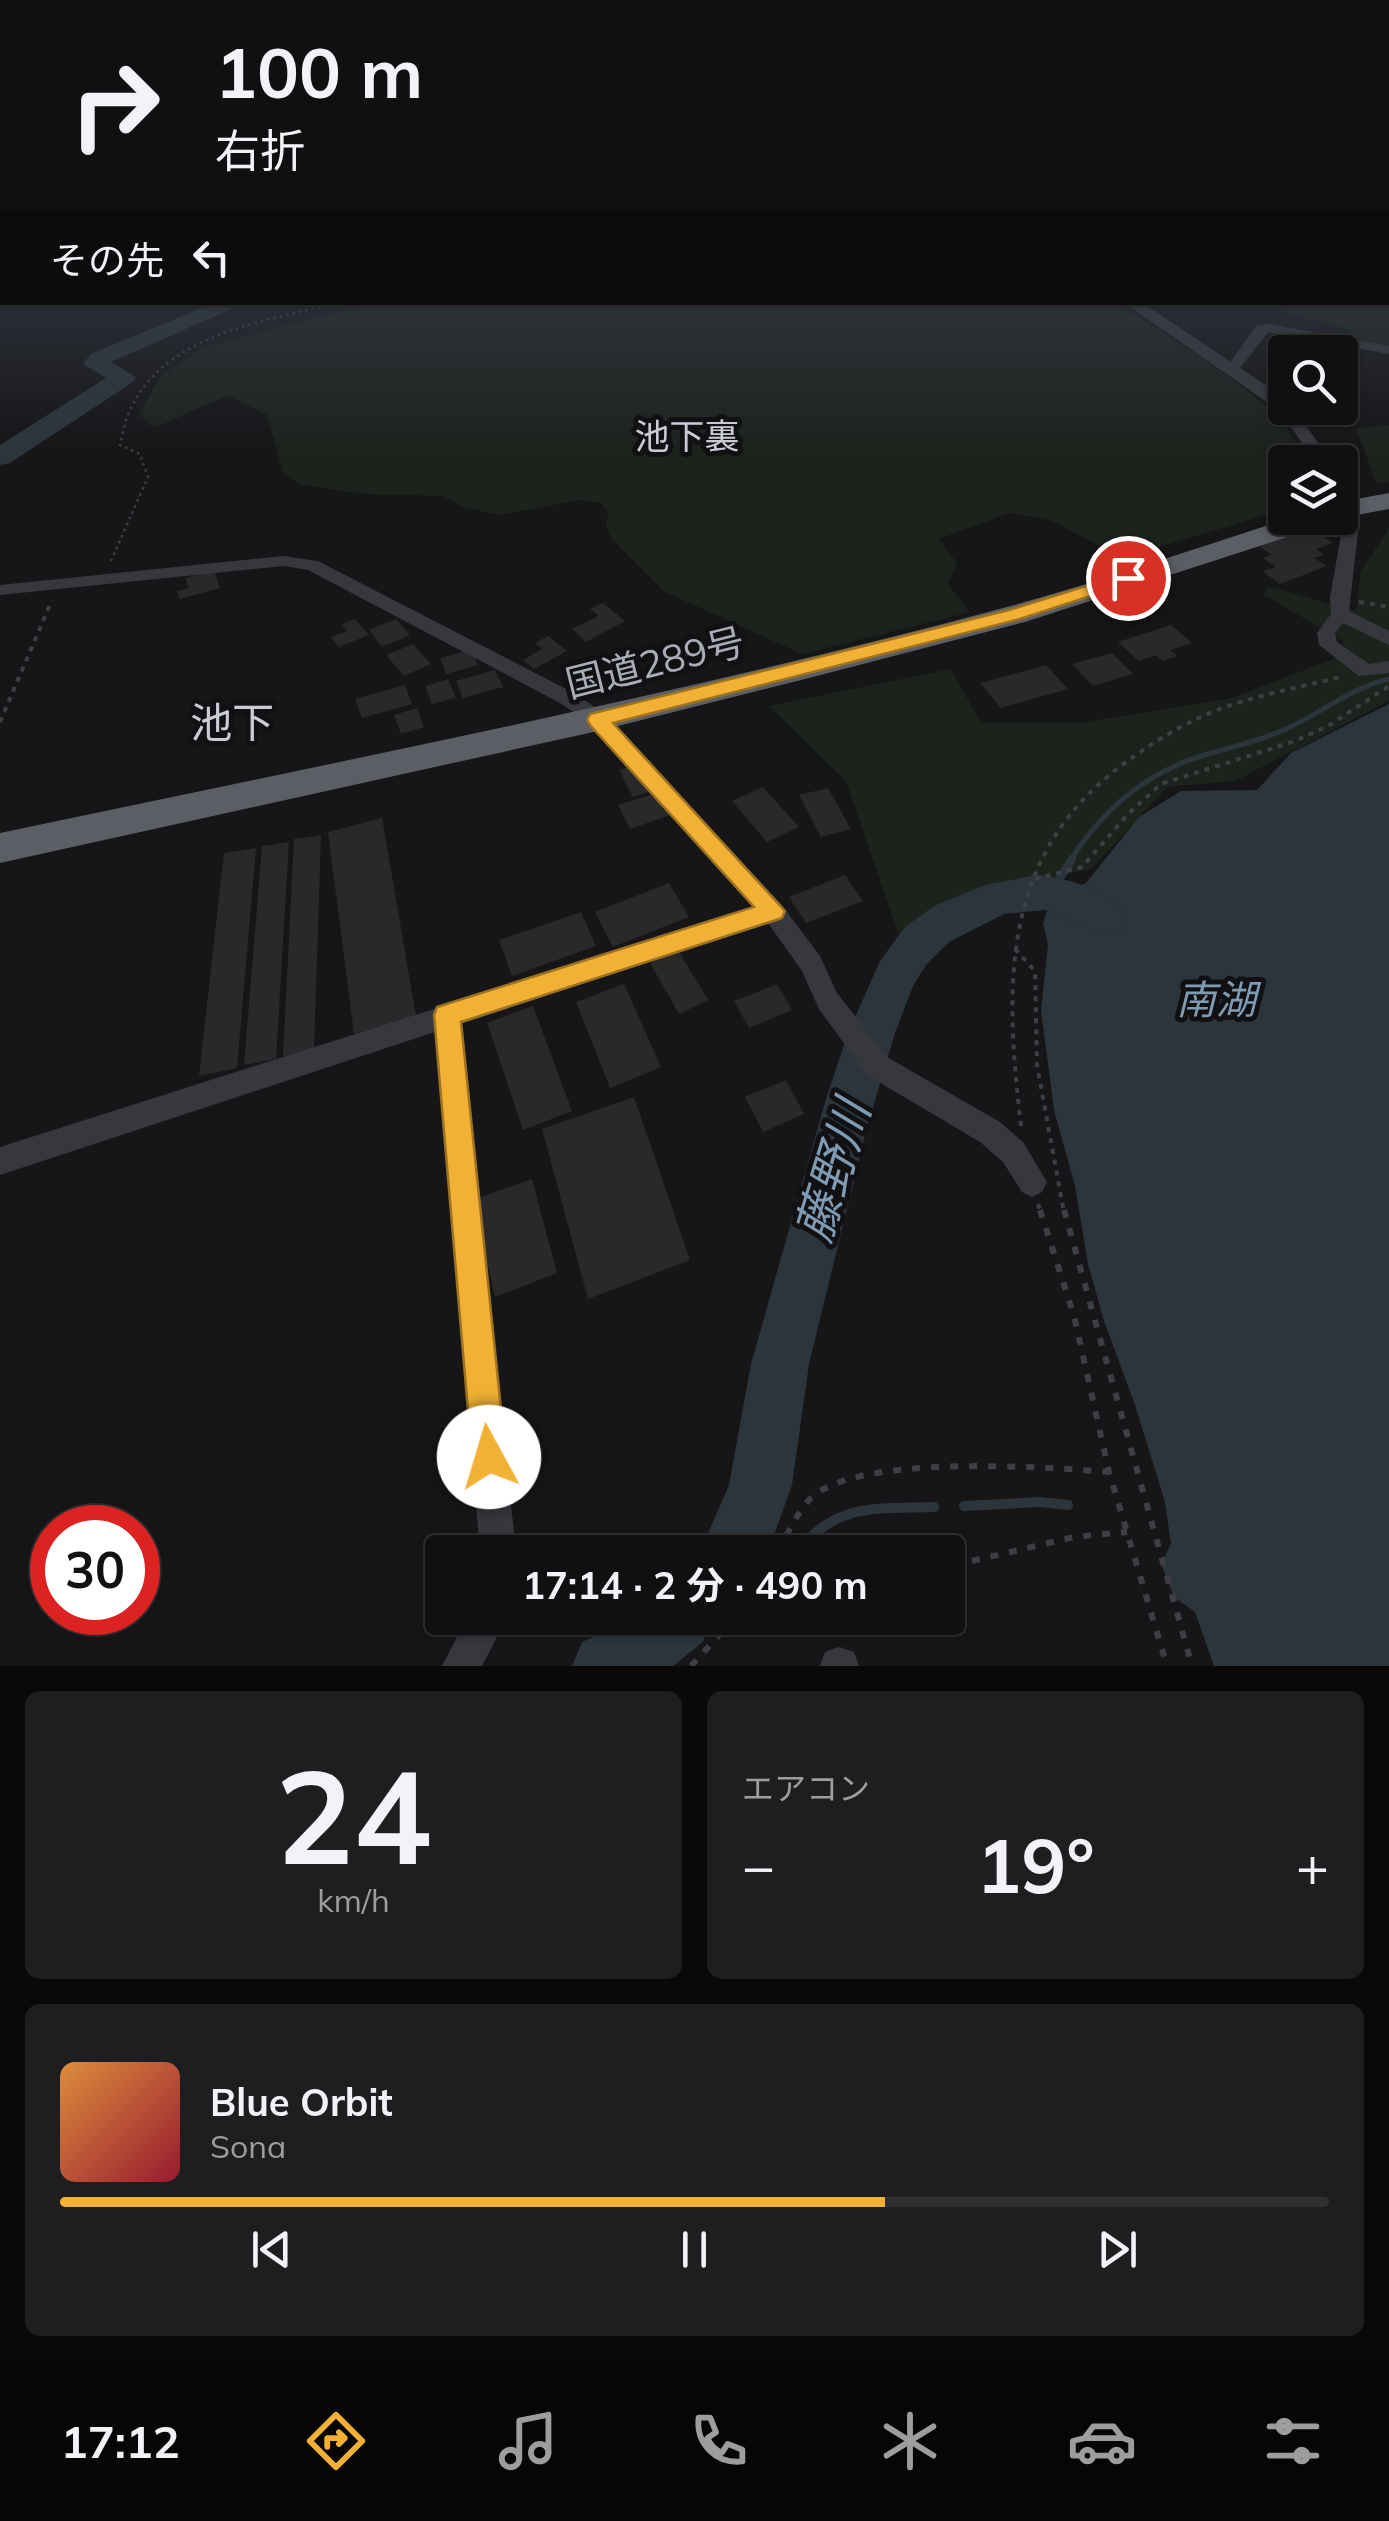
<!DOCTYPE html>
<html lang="ja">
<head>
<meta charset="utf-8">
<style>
	body { margin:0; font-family:Mulish,"Noto Sans JP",sans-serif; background:#1e1e20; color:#f1f3f6; height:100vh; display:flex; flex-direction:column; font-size:38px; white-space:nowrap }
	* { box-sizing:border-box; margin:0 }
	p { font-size:32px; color:#9c9d9f }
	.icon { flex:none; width:55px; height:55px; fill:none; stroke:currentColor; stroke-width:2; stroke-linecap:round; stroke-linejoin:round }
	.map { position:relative; height:1666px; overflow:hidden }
	.sheet { display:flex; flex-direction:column; gap:25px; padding:25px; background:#09090a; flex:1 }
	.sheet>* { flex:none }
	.banner { position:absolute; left:0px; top:0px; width:1390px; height:305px; box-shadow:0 2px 8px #0004,0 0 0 2px #303032; background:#101012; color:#f1f3f6; overflow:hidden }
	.controls { position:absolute; left:1268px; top:335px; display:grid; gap:20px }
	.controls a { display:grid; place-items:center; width:90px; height:90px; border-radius:10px; background:#101012; box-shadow:0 2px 8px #0004,0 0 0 2px #303032; font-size:50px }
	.speed { position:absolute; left:30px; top:1505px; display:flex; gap:20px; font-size:50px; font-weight:700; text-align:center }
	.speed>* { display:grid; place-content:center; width:130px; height:130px; border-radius:50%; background:#101012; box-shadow:0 2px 8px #0004,0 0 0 2px #303032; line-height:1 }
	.speed .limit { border:15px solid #d22; background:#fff; color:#111 }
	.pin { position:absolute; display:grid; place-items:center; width:85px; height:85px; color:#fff; margin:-42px; border:5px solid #fff; border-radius:50%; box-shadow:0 2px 10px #0007 }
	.me { position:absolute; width:110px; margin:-55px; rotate:354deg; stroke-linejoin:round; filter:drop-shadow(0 0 8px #0008) }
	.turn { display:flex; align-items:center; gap:35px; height:210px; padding:0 50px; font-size:45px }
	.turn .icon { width:130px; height:130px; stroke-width:2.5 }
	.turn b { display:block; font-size:70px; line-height:85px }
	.then { display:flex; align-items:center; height:95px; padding:0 50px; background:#0003; gap:20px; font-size:38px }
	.big { font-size:75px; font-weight:700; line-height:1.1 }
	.sheet .widget { flex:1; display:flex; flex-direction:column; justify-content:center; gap:15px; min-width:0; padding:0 35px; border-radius:15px; background:#1e1e20 }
	.sheet .dial { align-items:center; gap:0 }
	.dial b { font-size:130px; line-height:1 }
	.song { display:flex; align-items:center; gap:30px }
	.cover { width:120px; height:120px; border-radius:15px; background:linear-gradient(135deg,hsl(30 70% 55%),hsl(350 70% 35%)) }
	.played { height:10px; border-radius:5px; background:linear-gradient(90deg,#f2b134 65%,#303032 65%) }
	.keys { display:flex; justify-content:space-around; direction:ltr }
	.heat { display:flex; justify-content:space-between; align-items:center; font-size:55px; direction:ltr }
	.sheet .tiles { flex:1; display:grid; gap:25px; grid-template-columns:1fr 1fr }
	.widget:last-child { grid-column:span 2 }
	.trip { position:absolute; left:425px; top:1535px; width:540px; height:100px; border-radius:10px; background:#101012; box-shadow:0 2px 8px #0004,0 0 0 2px #303032; font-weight:700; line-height:100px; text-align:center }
	.dock { display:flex; height:160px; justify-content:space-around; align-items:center; background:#060607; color:#9c9d9f }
	.dock .icon { width:70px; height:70px }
	.dock .selected { color:#f2b134 }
	.dock b { font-size:45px; color:#f1f3f6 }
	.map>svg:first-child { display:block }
	.green { fill:#1c231d }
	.water { fill:#2c353c }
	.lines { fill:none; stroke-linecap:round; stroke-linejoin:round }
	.stream-far2 { stroke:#2c353c; stroke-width:5 }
	.stream-far1 { stroke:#2c353c; stroke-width:8 }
	.stream { stroke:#2c353c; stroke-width:10 }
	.river { fill:#2c353c; fill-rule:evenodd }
	.building { fill:#29292c }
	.path-far2 { stroke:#3d3f44; stroke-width:2.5; stroke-dasharray:2.5 4; stroke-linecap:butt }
	.path-far1 { stroke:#3d3f44; stroke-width:4; stroke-dasharray:5 6; stroke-linecap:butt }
	.path { stroke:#3d3f44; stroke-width:6; stroke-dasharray:8 11; stroke-linecap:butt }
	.minor { fill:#37383d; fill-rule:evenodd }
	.tertiary { fill:#37383d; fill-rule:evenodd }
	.trunk { fill:#5b5e65; fill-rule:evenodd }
	.route { fill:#f2b134; stroke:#9d7322; stroke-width:2.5 }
	.labels { text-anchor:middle; stroke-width:10; stroke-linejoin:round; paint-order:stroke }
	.far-quarter-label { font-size:35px; fill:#c9ccd4; stroke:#111113 }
	.street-label { font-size:38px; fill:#a8adb8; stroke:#111113 }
	.water-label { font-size:40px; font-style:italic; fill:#7f9bb3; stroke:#111113 }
	.quarter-label { font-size:42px; fill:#c9ccd4; stroke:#111113 }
	.near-water-label { font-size:48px; font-style:italic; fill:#7f9bb3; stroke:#111113 }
</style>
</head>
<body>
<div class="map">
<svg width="1389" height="1666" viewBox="0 0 1389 1666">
	<rect width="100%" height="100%" fill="#161618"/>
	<g class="green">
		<path d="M 1389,301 L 1389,347 L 1370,345 L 1336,325 L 1273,310 C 1311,298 1351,307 1389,301 Z"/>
		<path d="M 1113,302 C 1161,330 1260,391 1291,434 C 1297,442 1301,453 1305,462 L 1285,462 L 1285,509 L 1136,554 L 1110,552 L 1053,521 L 1010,513 L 939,539 L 957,563 L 948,584 L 970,612 L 802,654 L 665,592 L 611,538 L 606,527 L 608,512 L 601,503 L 581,500 L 498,515 L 466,508 L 443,496 L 366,494 L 300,485 L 283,473 L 267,415 L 228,395 L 159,426 L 149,425 L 139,413 L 162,375 L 204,347 L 372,303 Z"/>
		<path d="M 1389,425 L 1389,482 L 1376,483 L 1356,428 Z"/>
		<path d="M 1389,528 L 1389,701 L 1235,781 L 1167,787 L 1092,868 L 991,894 L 905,953 L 846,781 L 769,706 L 951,669 L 981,723 L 1078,723 L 1231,698 L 1344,655 L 1343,641 L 1264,595 L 1267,586 L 1356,611 L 1361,571 Z"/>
	</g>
	<path class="water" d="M 1389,704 L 1389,1666 L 1214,1666 L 1195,1612 L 1174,1597 L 1161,1564 L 1171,1544 L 1165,1502 L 1135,1405 L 1104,1321 L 1088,1264 L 1075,1186 L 1054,1110 L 1041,1010 L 1048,945 L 1043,923 L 1051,899 L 1086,883 L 1139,817 L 1181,791 L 1257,790 L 1291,753 Z"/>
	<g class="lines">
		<path class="stream-far2" d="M 1070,861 C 1101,812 1142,775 1198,757 C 1227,748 1258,742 1286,729 C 1321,713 1351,688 1389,679"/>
		<path class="stream-far1" d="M 1035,892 L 1053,889 L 1072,859"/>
		<g class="stream">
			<path d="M 964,1506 L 1040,1502 L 1068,1505"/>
			<path d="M 798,1552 C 835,1502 878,1509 934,1507"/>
			<path d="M 749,1631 L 760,1618"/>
		</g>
		<g class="river">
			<path d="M 216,302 L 247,302 L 111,362 L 136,377 L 133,382 L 10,463 L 0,465 L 0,445 L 106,378 L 83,364 L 91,354 Z"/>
			<path d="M 1037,875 C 1065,877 1116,892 1128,918 L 1122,931 L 1107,936 L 1046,910 L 1004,914 L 949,942 L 926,965 L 913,986 L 895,1033 L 866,1131 L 809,1364 L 792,1485 L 768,1552 L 700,1552 L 729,1485 L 751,1364 L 826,1099 L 848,1033 L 880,961 L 905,927 L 934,906 L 985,885 Z"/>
			<path d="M 626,1618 L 712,1618 L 703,1642 L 673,1666 L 572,1666 L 582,1642 L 610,1630 Z"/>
		</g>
	</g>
	<g class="building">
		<path d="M 1313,530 L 1333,543 L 1316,549 L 1324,555 L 1314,558 L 1327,566 L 1280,584 L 1262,571 L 1276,567 L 1263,558 L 1272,555 L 1259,546 Z"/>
		<path d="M 214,570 L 220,588 L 180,599 L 177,591 L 189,588 L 185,578 Z"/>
		<path d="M 603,603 L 625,621 L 586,642 L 572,629 L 599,616 L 590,609 Z"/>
		<path d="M 355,619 L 369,635 L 339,647 L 331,637 L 347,631 L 342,624 Z"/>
		<path d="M 396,619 L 410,635 L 382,647 L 369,630 Z"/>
		<path d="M 1171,625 L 1192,643 L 1170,650 L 1177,656 L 1163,661 L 1156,655 L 1139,661 L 1118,642 Z"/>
		<path d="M 548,636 L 567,651 L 534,669 L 523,660 L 542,649 L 535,643 Z"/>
		<path d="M 413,644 L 431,664 L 404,676 L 386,655 Z"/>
		<path d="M 471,650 L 478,665 L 446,674 L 440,658 Z"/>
		<path d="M 1112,653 L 1133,674 L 1093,686 L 1072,664 Z"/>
		<path d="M 1046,665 L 1068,689 L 1001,708 L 980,683 Z"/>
		<path d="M 495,670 L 503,687 L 463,698 L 456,681 Z"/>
		<path d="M 448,679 L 456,698 L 432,704 L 425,686 Z"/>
		<path d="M 405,685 L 412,704 L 362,718 L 355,699 Z"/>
		<path d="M 417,708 L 424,727 L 401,734 L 394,715 Z"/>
		<path d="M 650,760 L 665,787 L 633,797 L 619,770 Z"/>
		<path d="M 763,787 L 799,827 L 767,842 L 732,801 Z"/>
		<path d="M 828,788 L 851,829 L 821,837 L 799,795 Z"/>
		<path d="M 660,792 L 673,814 L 630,829 L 618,805 Z"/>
		<path d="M 382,818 L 416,1016 L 354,1034 L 328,832 Z"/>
		<path d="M 321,835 L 314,1050 L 283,1056 L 294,839 Z"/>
		<path d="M 289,842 L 276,1059 L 244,1065 L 262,846 Z"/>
		<path d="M 256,848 L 237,1068 L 199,1076 L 224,853 Z"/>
		<path d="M 845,875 L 863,901 L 806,923 L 789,897 Z"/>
		<path d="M 669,883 L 689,917 L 613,947 L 595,912 Z"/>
		<path d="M 581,912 L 596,946 L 512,976 L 499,940 Z"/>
		<path d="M 678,950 L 708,1000 L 679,1014 L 650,963 Z"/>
		<path d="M 624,984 L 661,1067 L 610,1088 L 576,1002 Z"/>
		<path d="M 777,984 L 792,1010 L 749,1028 L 734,1001 Z"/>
		<path d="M 533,1006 L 572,1111 L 523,1130 L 487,1023 Z"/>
		<path d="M 786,1080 L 804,1114 L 763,1132 L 745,1097 Z"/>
		<path d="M 634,1097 L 690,1260 L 588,1299 L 542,1129 Z"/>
		<path d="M 532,1179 L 557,1273 L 495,1297 L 473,1200 Z"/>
	</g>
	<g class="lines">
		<path class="path-far2" d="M 111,561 L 148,477 L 140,454 L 120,445 C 123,433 125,419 131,408 C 167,332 272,319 345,302"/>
		<g class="path-far1">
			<path d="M 1359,602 L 1389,607"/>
			<path d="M 0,722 L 52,600"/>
			<path d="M 1035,879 L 1082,867 L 1129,813 L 1161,784 L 1295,741 L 1328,726 L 1389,686"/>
			<path d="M 1015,949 L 1035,971 L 1037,1065 L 1064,1213"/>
			<path d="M 1021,1126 C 1004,983 1000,851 1129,760 C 1158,739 1189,720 1223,708 C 1261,694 1301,687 1341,677"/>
			<path d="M 1038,1204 L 1041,1213"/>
		</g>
		<g class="path">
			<path d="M 1040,1210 L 1074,1316 L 1109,1472 L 1167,1666"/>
			<path d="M 1064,1210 L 1192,1666"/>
			<path d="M 777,1552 C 787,1536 796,1514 809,1500 C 852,1453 1047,1467 1109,1472"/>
			<path d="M 972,1561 L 1074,1537 L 1127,1532"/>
			<path d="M 691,1666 L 735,1618"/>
		</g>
		<g class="minor">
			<path d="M 1268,324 L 1389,346 L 1389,354 L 1268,332 L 1240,368 L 1221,369 L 1221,363 L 1231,361 L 1256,326 Z"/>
			<path d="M 1346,504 L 1354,509 L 1359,524 L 1349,611 L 1389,631 L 1389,645 L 1343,623 L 1335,633 L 1337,642 L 1369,664 L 1389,661 L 1389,673 L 1359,676 L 1319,645 L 1317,633 L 1331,614 L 1330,597 L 1343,524 L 1340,506 Z"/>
			<path d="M 284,556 L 318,561 L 574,693 L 605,714 L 781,904 L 820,956 L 837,993 L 887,1057 L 1000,1122 L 1023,1142 L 1047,1182 L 1042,1192 L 1032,1197 L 1022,1192 L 1003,1162 L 980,1142 L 867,1075 L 819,1009 L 802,971 L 768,923 L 461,1024 L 516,1552 L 480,1552 L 435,1032 L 0,1175 L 0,1147 L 755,907 L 591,724 L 560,703 L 308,570 L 284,566 L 0,595 L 0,585 Z"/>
			<path d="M 467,1618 L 507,1618 L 482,1666 L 442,1666 Z"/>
			<path d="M 839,1647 L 854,1652 L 859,1666 L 820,1666 L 825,1652 Z"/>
		</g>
		<path class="tertiary" d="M 1123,302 L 1141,302 L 1276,392 L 1285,400 L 1285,408 L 1293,408 L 1332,462 L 1314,462 L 1288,422 L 1264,400 Z"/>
		<g class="trunk">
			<path d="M 1389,493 L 1389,509 L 1340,518 L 1337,518 L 1340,502 Z"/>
			<path d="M 1291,518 L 1332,518 L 1328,524 L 1025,622 L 809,678 L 598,731 L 0,863 L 0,833 C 335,762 672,697 1003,608 C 1100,582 1196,548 1291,518 Z"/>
		</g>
	</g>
	<linearGradient id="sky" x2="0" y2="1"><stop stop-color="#0c0c0d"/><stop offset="0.48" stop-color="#363c48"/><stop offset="1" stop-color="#363c48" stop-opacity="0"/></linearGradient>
	<rect width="1389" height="450" fill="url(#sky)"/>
	<path class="route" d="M 1128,573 L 1137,578 L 1134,582 L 1020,619 L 613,723 L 785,911 L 782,918 L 773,921 L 461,1022 L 506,1457 L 501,1470 L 489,1475 L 477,1470 L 472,1457 L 434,1015 L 437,1007 L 754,907 L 590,725 L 587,720 L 590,714 L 1009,610 Z"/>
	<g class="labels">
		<g class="far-quarter-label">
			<text x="687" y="449">池下裏</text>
		</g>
		<g class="street-label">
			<text transform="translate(655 663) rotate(-14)" y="13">国道289号</text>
		</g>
		<g class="water-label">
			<text x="1216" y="1014">南湖</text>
		</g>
		<g class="quarter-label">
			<text x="232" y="738">池下</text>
		</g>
		<g class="near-water-label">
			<text transform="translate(833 1171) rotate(-73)" y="17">藤野川</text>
		</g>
	</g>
</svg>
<div class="controls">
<a><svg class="icon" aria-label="search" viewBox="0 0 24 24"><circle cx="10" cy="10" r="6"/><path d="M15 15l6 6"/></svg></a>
<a><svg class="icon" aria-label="layers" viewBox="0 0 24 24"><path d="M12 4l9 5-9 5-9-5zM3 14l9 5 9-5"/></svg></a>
</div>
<div class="speed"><div class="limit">30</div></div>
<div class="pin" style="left:1128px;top:578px;background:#d93025"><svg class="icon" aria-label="arrive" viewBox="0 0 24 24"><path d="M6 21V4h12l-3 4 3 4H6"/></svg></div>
<svg class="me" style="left:489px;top:1457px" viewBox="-20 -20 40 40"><circle r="19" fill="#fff"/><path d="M0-13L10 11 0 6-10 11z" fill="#f2b134"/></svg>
<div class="trip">17:14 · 2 分 · 490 m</div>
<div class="banner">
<div class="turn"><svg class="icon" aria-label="right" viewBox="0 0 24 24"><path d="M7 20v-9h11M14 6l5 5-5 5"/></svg><div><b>100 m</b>右折</div></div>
<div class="then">その先<svg class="icon" aria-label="left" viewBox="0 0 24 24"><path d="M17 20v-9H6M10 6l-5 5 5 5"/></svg></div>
</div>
</div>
<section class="sheet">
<div class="tiles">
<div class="widget dial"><b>24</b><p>km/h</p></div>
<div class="widget"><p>エアコン</p>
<div class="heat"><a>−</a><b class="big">19°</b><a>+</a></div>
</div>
<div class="widget">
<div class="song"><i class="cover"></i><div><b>Blue Orbit</b><p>Sona</p></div></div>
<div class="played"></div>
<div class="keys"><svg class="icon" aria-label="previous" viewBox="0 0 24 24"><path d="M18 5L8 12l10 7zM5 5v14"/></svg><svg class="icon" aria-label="pause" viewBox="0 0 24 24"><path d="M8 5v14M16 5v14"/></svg><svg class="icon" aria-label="next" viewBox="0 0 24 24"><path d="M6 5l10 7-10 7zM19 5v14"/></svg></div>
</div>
</div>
</section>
<nav class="dock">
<b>17:12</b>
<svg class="icon selected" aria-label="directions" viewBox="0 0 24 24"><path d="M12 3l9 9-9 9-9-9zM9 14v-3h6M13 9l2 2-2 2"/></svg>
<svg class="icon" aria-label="music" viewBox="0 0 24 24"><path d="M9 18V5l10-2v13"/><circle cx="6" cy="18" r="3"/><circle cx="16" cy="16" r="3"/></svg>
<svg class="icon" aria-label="phone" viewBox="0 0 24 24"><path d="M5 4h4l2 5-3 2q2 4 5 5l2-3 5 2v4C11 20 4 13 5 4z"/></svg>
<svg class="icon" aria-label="climate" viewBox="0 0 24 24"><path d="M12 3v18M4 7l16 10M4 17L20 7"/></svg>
<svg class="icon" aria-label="car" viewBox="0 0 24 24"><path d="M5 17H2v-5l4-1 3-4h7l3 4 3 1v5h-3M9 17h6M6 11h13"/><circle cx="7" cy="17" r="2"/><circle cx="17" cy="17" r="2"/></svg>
<svg class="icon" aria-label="filters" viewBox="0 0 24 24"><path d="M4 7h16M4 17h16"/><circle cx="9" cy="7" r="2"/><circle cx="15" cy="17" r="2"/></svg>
</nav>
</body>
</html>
